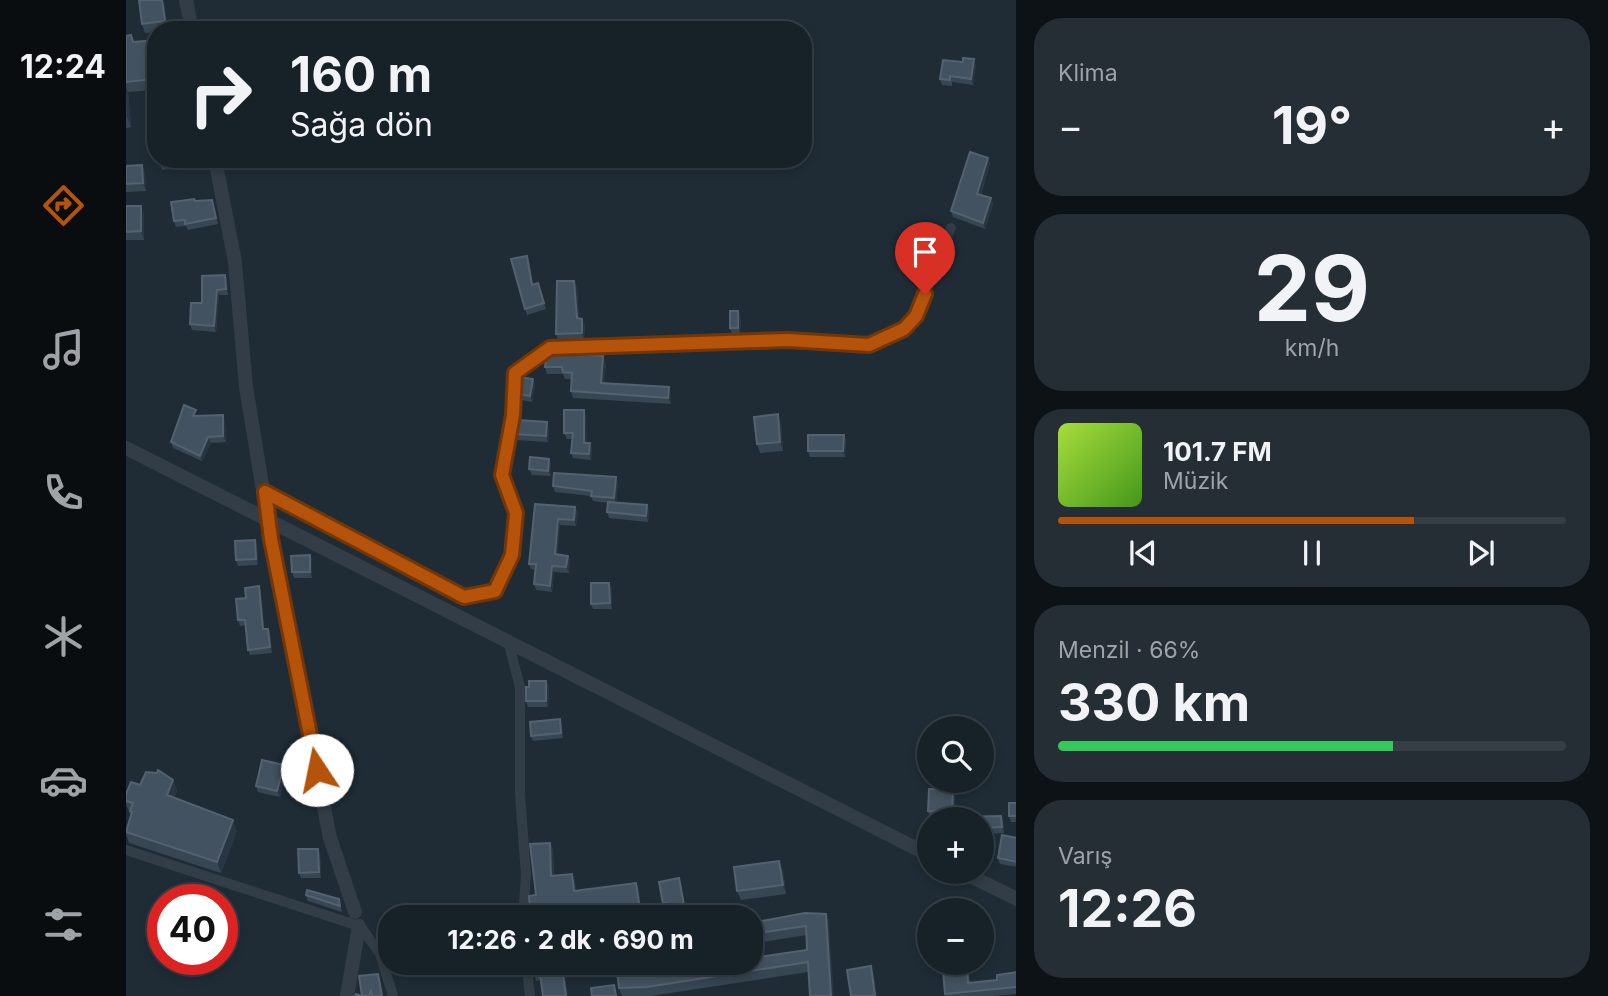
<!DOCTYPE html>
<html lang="tr">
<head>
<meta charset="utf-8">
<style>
	body { margin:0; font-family:Inter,sans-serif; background:#242e34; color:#f1f3f6; height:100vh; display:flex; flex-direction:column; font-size:26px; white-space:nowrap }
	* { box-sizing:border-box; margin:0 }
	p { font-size:23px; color:#9ea3a8 }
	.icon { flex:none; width:38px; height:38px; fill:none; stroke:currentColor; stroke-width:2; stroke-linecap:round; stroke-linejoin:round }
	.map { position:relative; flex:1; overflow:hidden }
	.panel { display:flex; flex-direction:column; gap:18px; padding:18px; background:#0d1216; width:592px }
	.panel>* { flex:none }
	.top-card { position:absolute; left:21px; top:21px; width:665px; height:147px; border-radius:28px; box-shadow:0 4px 10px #0003,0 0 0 2px #363e45; background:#172128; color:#f1f3f6; overflow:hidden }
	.tools { position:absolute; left:791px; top:716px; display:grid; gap:14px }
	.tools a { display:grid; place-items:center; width:77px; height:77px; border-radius:50%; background:#172128; box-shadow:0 4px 10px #0003,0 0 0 2px #363e45; font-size:35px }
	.speed { position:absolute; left:21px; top:884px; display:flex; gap:14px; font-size:35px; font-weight:700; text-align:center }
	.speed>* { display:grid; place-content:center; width:91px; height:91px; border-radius:50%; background:#172128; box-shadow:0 4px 10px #0003,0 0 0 2px #363e45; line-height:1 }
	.speed .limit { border:10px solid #d22; background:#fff; color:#111 }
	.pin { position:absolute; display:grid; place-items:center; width:60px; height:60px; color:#fff; margin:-72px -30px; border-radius:50% 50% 50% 0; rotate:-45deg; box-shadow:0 0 7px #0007 }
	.pin .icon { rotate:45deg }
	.me { position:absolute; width:77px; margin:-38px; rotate:349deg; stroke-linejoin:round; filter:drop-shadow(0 0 5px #0008) }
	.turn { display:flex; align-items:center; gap:24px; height:147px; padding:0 28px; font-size:32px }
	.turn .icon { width:91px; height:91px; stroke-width:2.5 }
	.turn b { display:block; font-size:49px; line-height:60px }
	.big { font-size:52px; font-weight:700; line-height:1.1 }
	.panel .card { flex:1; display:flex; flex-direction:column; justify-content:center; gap:10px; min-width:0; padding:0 24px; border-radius:28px; background:#242e34 }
	.panel .dial { align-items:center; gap:0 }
	.dial b { font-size:91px; line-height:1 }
	.song { display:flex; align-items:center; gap:21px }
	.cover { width:84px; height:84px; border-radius:10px; background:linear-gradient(135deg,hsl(80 70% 55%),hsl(100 70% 35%)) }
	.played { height:7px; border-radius:4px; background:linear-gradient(90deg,#b45309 70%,#363e45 70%) }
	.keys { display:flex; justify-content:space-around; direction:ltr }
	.heat { display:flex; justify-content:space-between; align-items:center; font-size:38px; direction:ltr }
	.charge { height:10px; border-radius:5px; background:linear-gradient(90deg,#34c759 66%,#363e45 0) }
	.trip { position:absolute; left:252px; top:905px; width:385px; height:70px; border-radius:28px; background:#172128; box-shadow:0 4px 10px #0003,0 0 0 2px #363e45; font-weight:700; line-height:70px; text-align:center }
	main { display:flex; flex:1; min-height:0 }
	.tab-bar { display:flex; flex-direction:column; width:126px; justify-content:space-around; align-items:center; background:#090d10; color:#9ea3a8 }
	.tab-bar .icon { width:49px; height:49px }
	.tab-bar .selected { color:#b45309 }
	.tab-bar b { font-size:32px; color:#f1f3f6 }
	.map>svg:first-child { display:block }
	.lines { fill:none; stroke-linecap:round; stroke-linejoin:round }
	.minor { stroke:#323d47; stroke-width:10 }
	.tertiary { stroke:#323d47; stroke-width:14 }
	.wall { fill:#374653 }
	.shaded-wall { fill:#283643 }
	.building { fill:#435260; stroke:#54626f; stroke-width:2 }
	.route-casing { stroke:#753606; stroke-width:18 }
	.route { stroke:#b45309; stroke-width:12 }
</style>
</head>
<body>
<main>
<nav class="tab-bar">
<b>12:24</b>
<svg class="icon selected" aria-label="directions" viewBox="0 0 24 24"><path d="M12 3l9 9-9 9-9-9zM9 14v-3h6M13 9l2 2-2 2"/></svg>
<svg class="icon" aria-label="music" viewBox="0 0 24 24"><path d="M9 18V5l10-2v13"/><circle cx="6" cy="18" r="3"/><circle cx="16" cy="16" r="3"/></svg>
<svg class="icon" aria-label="phone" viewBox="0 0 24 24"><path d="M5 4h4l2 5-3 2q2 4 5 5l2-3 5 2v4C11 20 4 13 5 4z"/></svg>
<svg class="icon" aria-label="climate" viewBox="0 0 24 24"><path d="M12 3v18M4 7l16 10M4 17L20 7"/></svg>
<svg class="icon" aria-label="car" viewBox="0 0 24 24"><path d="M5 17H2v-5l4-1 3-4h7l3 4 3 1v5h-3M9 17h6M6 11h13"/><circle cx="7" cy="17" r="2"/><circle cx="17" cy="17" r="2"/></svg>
<svg class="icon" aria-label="filters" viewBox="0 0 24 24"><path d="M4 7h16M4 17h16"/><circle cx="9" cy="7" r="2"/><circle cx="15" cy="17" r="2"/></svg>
</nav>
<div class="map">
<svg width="891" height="996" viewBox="0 0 891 996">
	<rect width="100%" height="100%" fill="#1f2c36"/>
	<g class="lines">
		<g class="minor">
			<path d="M 139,492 L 338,597 L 369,591 L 386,555 L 390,513 L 376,475 L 387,415 L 389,373 L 424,348 L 662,340 L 743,345 L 778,329 L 790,316 L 825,228"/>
			<path d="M 382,641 L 394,687 L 394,795 L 400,874 L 397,917"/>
			<path d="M 0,850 L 233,926"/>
			<path d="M 233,924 L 254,954 L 267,996"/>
			<path d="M 400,962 L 404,996"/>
		</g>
		<g class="tertiary">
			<path d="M 60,0 L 66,30"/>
			<path d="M 89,159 L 109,262 L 120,387 L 145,539 L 204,838 L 229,912"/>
			<path d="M 0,448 L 803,855"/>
			<path d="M 836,872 L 891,899"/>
			<path d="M 221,996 L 233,926"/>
		</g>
	</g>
	<g class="wall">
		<path d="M 38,2 L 42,30 L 30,30 L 30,32 L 19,33 L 16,24 Z"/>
		<path d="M 5,35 L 8,42 L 30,40 L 30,93 L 29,90 L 2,92 L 5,127 L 0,128 L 0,36 Z"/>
		<path d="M 837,62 L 850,65 L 847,85 L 826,82 L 826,86 L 816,85 L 814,79 Z"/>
		<path d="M 57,159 L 58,167 L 36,170 L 34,164 Z"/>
		<path d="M 864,163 L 855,195 L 867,204 L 859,229 L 827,217 L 825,211 Z"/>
		<path d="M 16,165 L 19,174 L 20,191 L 0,192 L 0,166 Z"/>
		<path d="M 86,200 L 92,224 L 62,230 L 60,226 L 50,227 L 48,221 L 69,201 Z"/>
		<path d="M 0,206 L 18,214 L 18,240 L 0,240 Z"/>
		<path d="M 403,262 L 407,285 L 412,283 L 420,309 L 401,315 L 399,309 Z"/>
		<path d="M 99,275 L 101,281 L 102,295 L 93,295 L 90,332 L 66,330 L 64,324 Z"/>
		<path d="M 451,287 L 453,318 L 459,324 L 458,339 L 432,340 L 430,334 Z"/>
		<path d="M 615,317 L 614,334 L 606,334 L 604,328 Z"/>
		<path d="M 451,354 L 480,363 L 478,383 L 545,394 L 545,404 L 447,398 L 445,391 L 445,379 L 439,379 L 437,374 L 421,374 L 419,367 Z"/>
		<path d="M 407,379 L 409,385 L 406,402 L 396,400 L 393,394 Z"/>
		<path d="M 458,410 L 460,416 L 460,443 L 466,449 L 465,460 L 447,458 L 445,453 L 446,439 L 441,439 L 438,433 Z"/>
		<path d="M 72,416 L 99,421 L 100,442 L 85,443 L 76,461 L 47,448 L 45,442 Z"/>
		<path d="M 655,423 L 657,451 L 634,453 L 631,444 Z"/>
		<path d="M 423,428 L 422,442 L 390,440 L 388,434 Z"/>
		<path d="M 718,435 L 720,441 L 719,457 L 684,457 L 682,451 Z"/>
		<path d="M 425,464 L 425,476 L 406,475 L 403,469 Z"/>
		<path d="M 490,477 L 492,483 L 490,503 L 521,505 L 523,511 L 522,522 L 483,518 L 481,512 L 482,503 L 467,501 L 465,496 L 429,492 L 427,486 Z"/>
		<path d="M 409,504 L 449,507 L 452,513 L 450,526 L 434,525 L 431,555 L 442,556 L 444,561 L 443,573 L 428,572 L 426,592 L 410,590 L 408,584 L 410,570 L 405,569 L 403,564 Z"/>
		<path d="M 129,540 L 131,546 L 132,565 L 112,566 L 110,560 Z"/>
		<path d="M 184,555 L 186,561 L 186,578 L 168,578 L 166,572 Z"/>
		<path d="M 483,583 L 486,588 L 486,609 L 467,609 L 465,604 Z"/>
		<path d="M 133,586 L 135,592 L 138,629 L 144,634 L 146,653 L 124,655 L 122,650 L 120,625 L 114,626 L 112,620 L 120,598 Z"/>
		<path d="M 420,681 L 423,687 L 422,707 L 402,707 L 400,701 Z"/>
		<path d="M 434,719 L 436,725 L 437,738 L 407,741 L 405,736 Z"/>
		<path d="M 158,765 L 160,771 L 154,797 L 132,792 L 130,786 Z"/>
		<path d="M 47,780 L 51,791 L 48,798 L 111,831 L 95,873 L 3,843 L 0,834 L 0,830 L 5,815 L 0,805 L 0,794 L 14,785 Z"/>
		<path d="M 827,789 L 829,795 L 828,818 L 804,817 L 802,811 Z"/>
		<path d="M 891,803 L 891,822 L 885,822 L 883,816 Z"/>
		<path d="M 856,819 L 877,821 L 878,833 L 856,834 Z"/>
		<path d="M 891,838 L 891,867 L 874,864 L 872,858 Z"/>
		<path d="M 424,843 L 427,850 L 428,876 L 446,874 L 449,881 L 450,891 L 510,883 L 513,890 L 470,914 L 445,917 L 405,917 Z"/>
		<path d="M 194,855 L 195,878 L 175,878 L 173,873 Z"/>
		<path d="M 657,870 L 660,894 L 615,900 L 611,891 Z"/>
		<path d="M 553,878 L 560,911 L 543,914 L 542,909 L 539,910 L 537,904 Z"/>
		<path d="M 180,895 L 213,899 L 216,912 L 182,901 Z"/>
		<path d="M 700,914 L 703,923 L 682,972 L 525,996 L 496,996 L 493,988 L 514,970 L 625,962 L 681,950 L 680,935 L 625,944 L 625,923 Z"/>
		<path d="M 406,962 L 454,962 L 445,964 L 446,972 L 410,981 Z"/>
		<path d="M 891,972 L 891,994 L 867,996 L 820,996 L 819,994 L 843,975 L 844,983 L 871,980 Z"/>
	</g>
	<g class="shaded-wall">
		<path d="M 36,0 L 37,0 L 38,2 L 42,30 L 39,21 Z"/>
		<path d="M 848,59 L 850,65 L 847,85 L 845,79 Z"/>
		<path d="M 0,87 L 2,92 L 5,127 L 1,117 Z"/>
		<path d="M 862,158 L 864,163 L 853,200 L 851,194 Z"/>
		<path d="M 16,165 L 19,174 L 20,191 L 17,183 Z"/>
		<path d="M 865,198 L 867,204 L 859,229 L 857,223 Z"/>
		<path d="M 15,206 L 18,214 L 18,240 L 15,231 Z"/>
		<path d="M 99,275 L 101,281 L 102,295 L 100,289 Z"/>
		<path d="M 448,281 L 451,287 L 453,324 L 451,318 Z"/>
		<path d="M 91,290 L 93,295 L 90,332 L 88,326 Z"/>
		<path d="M 612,311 L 615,317 L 614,334 L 612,328 Z"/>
		<path d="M 456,319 L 459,324 L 458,339 L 456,333 Z"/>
		<path d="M 477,356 L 480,363 L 478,389 L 475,383 Z"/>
		<path d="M 407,379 L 409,385 L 406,402 L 404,396 Z"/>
		<path d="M 543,387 L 545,394 L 545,404 L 542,398 Z"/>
		<path d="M 458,410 L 460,416 L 461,449 L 458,443 Z"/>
		<path d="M 652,414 L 655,423 L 657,451 L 654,442 Z"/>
		<path d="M 97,415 L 99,421 L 100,442 L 97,436 Z"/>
		<path d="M 421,422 L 423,428 L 422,442 L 420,436 Z"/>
		<path d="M 718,435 L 720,441 L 719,457 L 717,451 Z"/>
		<path d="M 82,437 L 85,443 L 76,461 L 74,456 Z"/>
		<path d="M 464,443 L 466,449 L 465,460 L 463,454 Z"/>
		<path d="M 423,459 L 425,464 L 425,476 L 422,471 Z"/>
		<path d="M 490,477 L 492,483 L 490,504 L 488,498 Z"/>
		<path d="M 521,505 L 523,511 L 522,522 L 520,516 Z"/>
		<path d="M 449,507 L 452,513 L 450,526 L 448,520 Z"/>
		<path d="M 432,519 L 434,525 L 431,560 L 429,554 Z"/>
		<path d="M 129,540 L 131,546 L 132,565 L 130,559 Z"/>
		<path d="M 184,555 L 186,561 L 186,578 L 184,572 Z"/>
		<path d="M 442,556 L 444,561 L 443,573 L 440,567 Z"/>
		<path d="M 426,566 L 428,572 L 426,592 L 424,586 Z"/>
		<path d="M 483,583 L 486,588 L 486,609 L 484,603 Z"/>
		<path d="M 133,586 L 135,592 L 139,635 L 137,629 Z"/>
		<path d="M 142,629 L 144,634 L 146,653 L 144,647 Z"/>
		<path d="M 420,681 L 423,687 L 422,707 L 420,701 Z"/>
		<path d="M 434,719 L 436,725 L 437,738 L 435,733 Z"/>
		<path d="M 158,765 L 160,771 L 154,797 L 151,791 Z"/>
		<path d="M 47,780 L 51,791 L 45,806 L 41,795 Z"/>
		<path d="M 827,789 L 829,795 L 828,818 L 826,812 Z"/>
		<path d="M 875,816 L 877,821 L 878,833 L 876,827 Z"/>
		<path d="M 107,820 L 111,831 L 95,873 L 91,862 Z"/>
		<path d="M 424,843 L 427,850 L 428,883 L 425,876 Z"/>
		<path d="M 192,849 L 194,855 L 195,878 L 193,872 Z"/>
		<path d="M 653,861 L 657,870 L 660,894 L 657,885 Z"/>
		<path d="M 446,874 L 449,881 L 451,898 L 448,891 Z"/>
		<path d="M 553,878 L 555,884 L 560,911 L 558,905 Z"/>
		<path d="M 510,883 L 513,890 L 516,917 L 515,917 Z"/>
		<path d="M 700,914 L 703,923 L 708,996 L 705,996 Z"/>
		<path d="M 745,966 L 748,975 L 751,996 L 749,996 Z"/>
		<path d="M 436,967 L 439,973 L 442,996 L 440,996 Z"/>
	</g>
	<g class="building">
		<path d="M 13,0 L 36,0 L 39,21 L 16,24 Z"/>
		<path d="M 5,35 L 7,42 L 30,40 L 30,83 L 26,83 L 26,79 L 0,82 L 0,36 Z"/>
		<path d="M 837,58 L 848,59 L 845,79 L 824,76 L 824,80 L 814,79 L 817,60 L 837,62 Z"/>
		<path d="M 844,152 L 862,158 L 851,194 L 865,198 L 857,223 L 825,211 Z"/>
		<path d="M 34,159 L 56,159 L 56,161 L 34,164 Z"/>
		<path d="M 16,165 L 17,183 L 0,184 L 0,166 Z"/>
		<path d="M 68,199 L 69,201 L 86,200 L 90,218 L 59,224 L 59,220 L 48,221 L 45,202 Z"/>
		<path d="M 0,206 L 15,206 L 15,231 L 0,232 Z"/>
		<path d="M 401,256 L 406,285 L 412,283 L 418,303 L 399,309 L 385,259 Z"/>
		<path d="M 99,275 L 100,289 L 91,290 L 88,326 L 64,324 L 65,303 L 76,303 L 76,276 Z"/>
		<path d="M 431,281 L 448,281 L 451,318 L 456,319 L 456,333 L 430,334 Z"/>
		<rect x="604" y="311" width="8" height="17"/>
		<path d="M 449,348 L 448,354 L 477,356 L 475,383 L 543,387 L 542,398 L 445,391 L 446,373 L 437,372 L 436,367 L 419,367 L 421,351 L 424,349 Z"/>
		<path d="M 394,377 L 407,379 L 404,396 L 393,394 Z"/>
		<path d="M 58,405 L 70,410 L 67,416 L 97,415 L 97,436 L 82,437 L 74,456 L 45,442 Z"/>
		<path d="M 438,410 L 458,410 L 458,443 L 464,443 L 463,454 L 445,453 L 447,433 L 438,433 Z"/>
		<path d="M 652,414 L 654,442 L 631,444 L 628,417 Z"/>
		<path d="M 391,420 L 421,422 L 420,436 L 388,434 Z"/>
		<path d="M 682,435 L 718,435 L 717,451 L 682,451 Z"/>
		<path d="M 404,457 L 423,459 L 422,471 L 403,469 Z"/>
		<path d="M 428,473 L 490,477 L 488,498 L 465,496 L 466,491 L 427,486 Z"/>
		<path d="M 482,502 L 521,505 L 520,516 L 481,512 Z"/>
		<path d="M 409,504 L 449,507 L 448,520 L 432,519 L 429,554 L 442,556 L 440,567 L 426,566 L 424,586 L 408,584 L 410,564 L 403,564 Z"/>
		<path d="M 129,540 L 130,559 L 110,560 L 109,541 Z"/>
		<path d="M 184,555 L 184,572 L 166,572 L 165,556 Z"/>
		<path d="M 465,583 L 483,583 L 484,603 L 465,604 Z"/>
		<path d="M 133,586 L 137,629 L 142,629 L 144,647 L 122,650 L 119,620 L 112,620 L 110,599 L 120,598 L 119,588 Z"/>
		<path d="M 403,681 L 420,681 L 420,701 L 400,701 L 400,687 L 403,687 Z"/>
		<path d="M 434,719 L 435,733 L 405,736 L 404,722 Z"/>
		<path d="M 136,760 L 158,765 L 151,791 L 130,786 Z"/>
		<path d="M 32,770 L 47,780 L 41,795 L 107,820 L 91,862 L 0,832 L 6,812 L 4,811 L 7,803 L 0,801 L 0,794 L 5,782 L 14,785 L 20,772 L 31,773 Z"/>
		<path d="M 803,789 L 827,789 L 826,812 L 802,811 Z"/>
		<rect x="883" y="803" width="8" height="13"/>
		<path d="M 875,816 L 876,827 L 856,828 L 856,819 L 828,819 L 828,817 Z"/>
		<path d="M 876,835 L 891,838 L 891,862 L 872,858 Z"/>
		<path d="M 424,843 L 425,876 L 446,874 L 448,891 L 510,883 L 515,917 L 470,917 L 469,907 L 436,911 L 437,917 L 405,917 L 403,896 L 410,895 L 404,844 Z"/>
		<path d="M 172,849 L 192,849 L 193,872 L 173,873 Z"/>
		<path d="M 653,861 L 657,885 L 611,891 L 608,867 Z"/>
		<path d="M 553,878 L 558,905 L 541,908 L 540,903 L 537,904 L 533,882 Z"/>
		<path d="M 181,890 L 213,899 L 214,906 L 180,895 Z"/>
		<path d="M 679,913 L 700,914 L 705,996 L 684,996 L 682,962 L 521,987 L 493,988 L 490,963 L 511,962 L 512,970 L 533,967 L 532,962 L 625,962 L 625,958 L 681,950 L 680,926 L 625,934 L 625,923 Z"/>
		<path d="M 406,962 L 443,962 L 444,966 L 436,967 L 440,996 L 417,996 L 414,974 L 408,975 Z"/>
		<path d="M 745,966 L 749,996 L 725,996 L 721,970 Z"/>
		<path d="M 841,968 L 842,983 L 871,980 L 871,975 L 891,972 L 891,987 L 819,994 L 817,970 Z"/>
		<path d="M 252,974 L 256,996 L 246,996 L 245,991 L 243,996 L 229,996 L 230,994 L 236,996 L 233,976 Z"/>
		<path d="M 488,985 L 490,996 L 466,996 L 465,988 Z"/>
	</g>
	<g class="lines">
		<defs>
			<path id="route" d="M 191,770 L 145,539 L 139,492 L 338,597 L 369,591 L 386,555 L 390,513 L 376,475 L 387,415 L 389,373 L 424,348 L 662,340 L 743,345 L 778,329 L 790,316 L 799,294"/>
		</defs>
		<use href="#route" class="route-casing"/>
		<use href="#route" class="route"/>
	</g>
</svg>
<div class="tools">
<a><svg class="icon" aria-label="search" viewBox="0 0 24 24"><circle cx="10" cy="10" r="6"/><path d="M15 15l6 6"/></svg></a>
<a>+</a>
<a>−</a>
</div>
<div class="speed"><div class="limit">40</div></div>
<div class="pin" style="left:799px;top:294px;background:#d93025"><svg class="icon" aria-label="arrive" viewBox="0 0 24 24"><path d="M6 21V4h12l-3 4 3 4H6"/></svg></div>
<svg class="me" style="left:191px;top:770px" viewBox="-20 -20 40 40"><circle r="19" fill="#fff"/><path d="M0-13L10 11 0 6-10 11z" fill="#b45309"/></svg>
<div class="trip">12:26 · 2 dk · 690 m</div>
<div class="top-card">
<div class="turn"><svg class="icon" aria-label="right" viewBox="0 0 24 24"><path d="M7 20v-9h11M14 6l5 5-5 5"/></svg><div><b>160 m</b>Sağa dön</div></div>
</div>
</div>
<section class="panel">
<div class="card"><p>Klima</p>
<div class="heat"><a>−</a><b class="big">19°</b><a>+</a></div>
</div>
<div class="card dial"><b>29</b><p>km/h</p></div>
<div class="card">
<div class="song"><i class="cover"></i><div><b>101.7 FM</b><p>Müzik</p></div></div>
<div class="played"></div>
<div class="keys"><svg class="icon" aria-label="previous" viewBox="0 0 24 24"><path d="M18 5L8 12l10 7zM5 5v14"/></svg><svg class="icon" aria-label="pause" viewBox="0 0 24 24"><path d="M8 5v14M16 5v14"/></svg><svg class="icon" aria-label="next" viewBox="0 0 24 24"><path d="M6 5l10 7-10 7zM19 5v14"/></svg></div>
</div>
<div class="card"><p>Menzil · 66%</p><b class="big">330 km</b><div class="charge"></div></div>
<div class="card"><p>Varış</p><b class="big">12:26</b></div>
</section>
</main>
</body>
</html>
